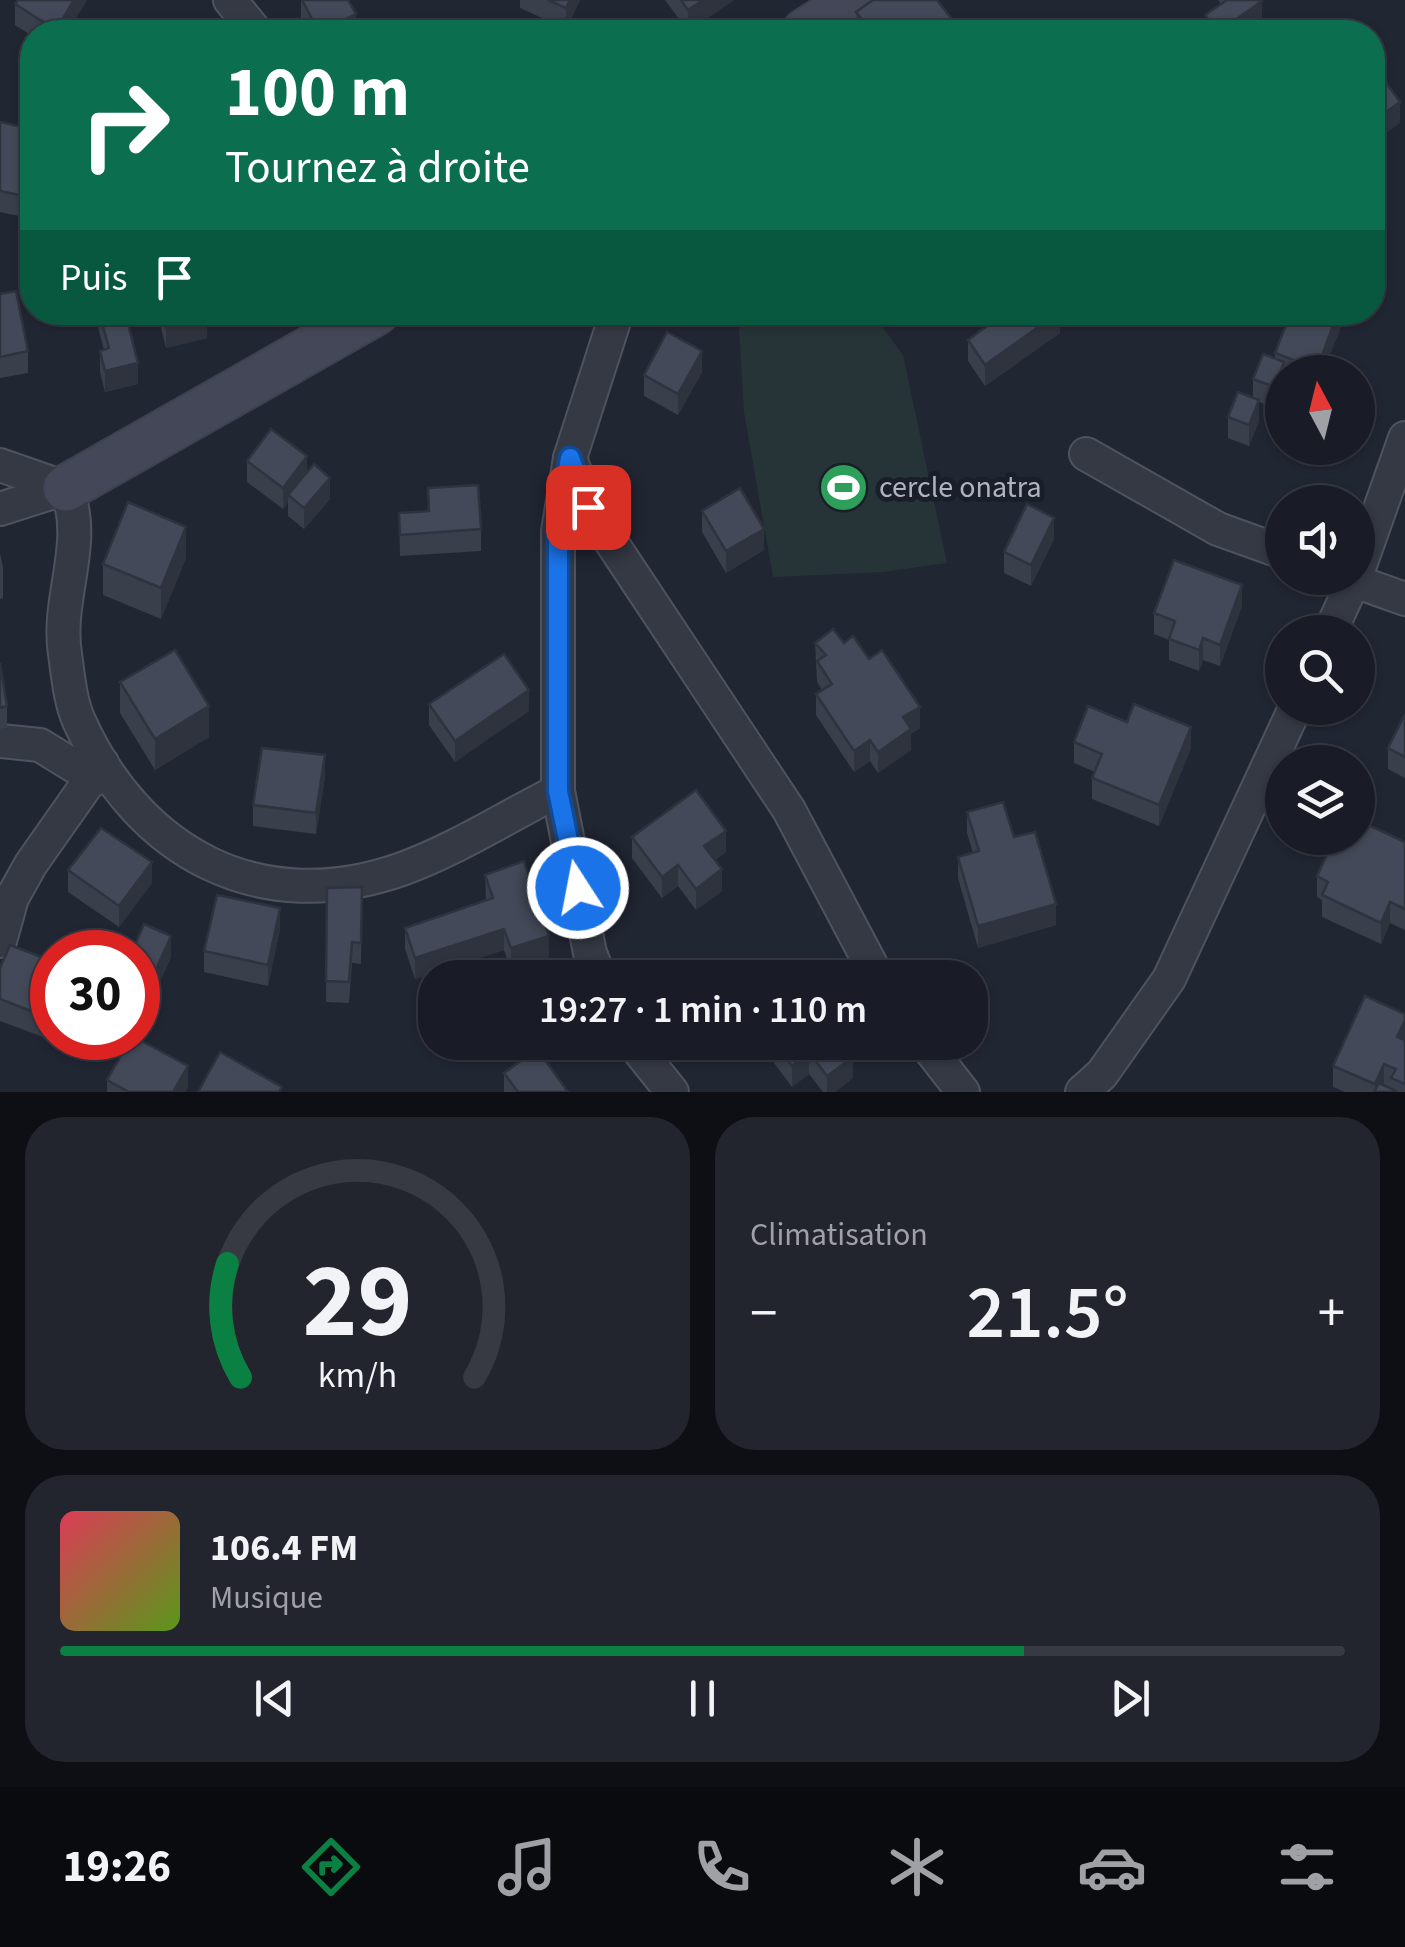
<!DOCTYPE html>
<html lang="fr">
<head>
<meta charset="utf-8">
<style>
	body { margin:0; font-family:"Source Sans 3",sans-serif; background:#22252e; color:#f1f3f6; height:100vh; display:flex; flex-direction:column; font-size:38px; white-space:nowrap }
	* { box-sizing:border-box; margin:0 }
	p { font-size:32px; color:#9fa1a7 }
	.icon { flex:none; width:55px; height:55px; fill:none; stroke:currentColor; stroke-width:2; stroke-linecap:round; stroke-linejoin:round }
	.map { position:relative; height:1092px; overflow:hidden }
	.panel { display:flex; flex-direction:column; gap:25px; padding:25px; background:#0e0f15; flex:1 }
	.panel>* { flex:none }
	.guide { position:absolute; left:20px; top:20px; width:1365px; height:305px; border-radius:40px; box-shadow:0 2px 8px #0004,0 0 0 2px #373a43; background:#0b6e4f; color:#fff; overflow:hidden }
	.needle { width:65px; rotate:353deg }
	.tools { position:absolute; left:1265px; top:355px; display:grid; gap:20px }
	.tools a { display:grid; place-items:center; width:110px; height:110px; border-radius:50%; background:#191c26; box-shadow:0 2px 8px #0004,0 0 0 2px #373a43; font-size:50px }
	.speed { position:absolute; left:30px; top:930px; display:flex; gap:20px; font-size:50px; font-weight:700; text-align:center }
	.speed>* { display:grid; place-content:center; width:130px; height:130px; border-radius:50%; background:#191c26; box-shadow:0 2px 8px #0004,0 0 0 2px #373a43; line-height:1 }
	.speed .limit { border:15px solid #d22; background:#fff; color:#111 }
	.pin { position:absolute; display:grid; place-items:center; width:85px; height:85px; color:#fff; margin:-42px; border-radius:20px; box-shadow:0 5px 15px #0006 }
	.me { position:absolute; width:110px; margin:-55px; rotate:349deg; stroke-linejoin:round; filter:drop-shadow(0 0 8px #0008) }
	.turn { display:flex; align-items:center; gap:35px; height:210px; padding:0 40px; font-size:45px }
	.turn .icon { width:130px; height:130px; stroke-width:2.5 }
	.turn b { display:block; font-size:70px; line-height:85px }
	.then { display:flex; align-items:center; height:95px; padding:0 40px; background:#0003; gap:20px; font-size:38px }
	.big { font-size:75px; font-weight:600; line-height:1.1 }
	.panel .card { flex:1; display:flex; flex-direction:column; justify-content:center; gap:15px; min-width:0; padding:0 35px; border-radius:40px; background:#22252e }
	.panel .dial { align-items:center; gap:0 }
	.dial svg { height:260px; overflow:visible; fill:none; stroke:#373a43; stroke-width:7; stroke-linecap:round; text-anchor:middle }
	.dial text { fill:#f1f3f6; stroke:none }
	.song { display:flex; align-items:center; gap:30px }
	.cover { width:120px; height:120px; border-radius:15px; background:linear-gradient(135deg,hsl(350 70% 55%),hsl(90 70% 35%)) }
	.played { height:10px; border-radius:5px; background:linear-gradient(90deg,#0b8043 75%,#373a43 75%) }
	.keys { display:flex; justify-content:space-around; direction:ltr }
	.heat { display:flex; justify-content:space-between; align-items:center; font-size:55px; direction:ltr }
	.panel .tiles { flex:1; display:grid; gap:25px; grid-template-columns:1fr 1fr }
	.card:last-child { grid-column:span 2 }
	.trip { position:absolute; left:418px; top:960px; width:570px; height:100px; border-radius:40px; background:#191c26; box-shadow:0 2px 8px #0004,0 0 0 2px #373a43; font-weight:600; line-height:100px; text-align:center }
	.menu { display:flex; height:160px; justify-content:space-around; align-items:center; background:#0a0b0f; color:#9fa1a7 }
	.menu .icon { width:70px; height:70px }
	.menu .selected { color:#0b8043 }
	.menu b { font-size:45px; color:#f1f3f6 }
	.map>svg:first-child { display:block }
	.green { fill:#263437 }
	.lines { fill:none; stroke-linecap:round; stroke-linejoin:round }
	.street-casing { stroke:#4f535f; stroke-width:36 }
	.secondary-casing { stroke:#3e424e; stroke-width:49 }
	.street { stroke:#343944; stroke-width:32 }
	.secondary { stroke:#434757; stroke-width:45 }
	.wall { fill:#3a3f4c }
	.shaded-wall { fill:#2f333e }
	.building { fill:#434958; stroke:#2f333e; stroke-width:2.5 }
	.route-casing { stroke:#114b97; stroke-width:25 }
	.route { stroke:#1a73e8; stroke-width:18 }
	.labels { text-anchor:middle; stroke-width:10; stroke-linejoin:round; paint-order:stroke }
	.poi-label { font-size:30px; fill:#aeb3c1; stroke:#1a1e28; text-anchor:start }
</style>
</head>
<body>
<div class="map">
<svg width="1405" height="1092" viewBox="0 0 1405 1092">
	<rect width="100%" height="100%" fill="#212633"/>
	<path class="green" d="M 738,313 L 872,313 L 903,355 L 947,563 L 883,572 L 773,577 L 744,412 Z"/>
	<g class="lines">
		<defs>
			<g id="street">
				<path d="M 230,0 L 256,32"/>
				<path d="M 1086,454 L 1218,529 L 1282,552"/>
				<path d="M 570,458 L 588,507 L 789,810 L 878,978"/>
				<path d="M 0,465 L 66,488"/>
				<path d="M 66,488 C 89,542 56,598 65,654 C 68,675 70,701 79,721 C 139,854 260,919 402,869 C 455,850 508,816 558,791"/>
				<path d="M 0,509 L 66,488"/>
				<path d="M 1358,571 L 1405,438"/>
				<path d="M 1346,578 L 1405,599"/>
				<path d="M 1330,632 L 1355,578"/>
				<path d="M 0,741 L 40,745 L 95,779"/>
				<path d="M 0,941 L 12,898 L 31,864 L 102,763"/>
				<path d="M 600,978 L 590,953 L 558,791 L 558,531 L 570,458 L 617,312"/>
				<path d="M 632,1042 L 672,1092"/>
				<path d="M 924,1042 L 963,1092"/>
				<path d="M 1082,1092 L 1102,1074 L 1169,979 L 1295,708"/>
			</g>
			<g id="secondary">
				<path d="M 805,32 L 855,0"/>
				<path d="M 66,488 L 376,312"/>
			</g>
		</defs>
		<use href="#street" class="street-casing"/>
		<use href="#secondary" class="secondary-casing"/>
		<use href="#street" class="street"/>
		<use href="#secondary" class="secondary"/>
	</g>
	<g class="wall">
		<path d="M 87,0 L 67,32 L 32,32 L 32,36 L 15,25 L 15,4 Z"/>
		<path d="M 301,0 L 348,0 L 356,32 L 308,32 L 301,19 Z"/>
		<path d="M 520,0 L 580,0 L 566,29 L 520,8 Z"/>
		<path d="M 665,0 L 734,0 L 688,31 Z"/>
		<path d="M 1218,0 L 1262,0 L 1262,22 L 1249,32 L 1205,32 L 1205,15 L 1221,4 Z"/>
		<path d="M 856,12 L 962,32 L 856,32 Z"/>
		<path d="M 0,122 L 32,129 L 32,157 L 19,216 L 0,212 Z"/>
		<path d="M 0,294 L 28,351 L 28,373 L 0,378 Z"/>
		<path d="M 94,312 L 125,312 L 138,384 L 105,392 L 100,372 L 100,351 L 104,350 Z"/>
		<path d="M 157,312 L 206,312 L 207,338 L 166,348 Z"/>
		<path d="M 1291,312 L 1347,312 L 1323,372 L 1282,372 L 1275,408 L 1259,402 L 1259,421 L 1249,446 L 1228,438 L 1228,417 L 1253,398 L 1253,379 L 1275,358 L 1275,353 Z"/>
		<path d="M 1060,333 L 985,386 L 968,361 L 968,340 Z"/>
		<path d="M 702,372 L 678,415 L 644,396 L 644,375 Z"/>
		<path d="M 247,461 L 307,472 L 330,499 L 304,529 L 288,516 L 288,502 L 283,509 L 247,482 Z"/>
		<path d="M 428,488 L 481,529 L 481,551 L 400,556 L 399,513 L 428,511 Z"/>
		<path d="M 702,511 L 764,550 L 726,573 L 702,532 Z"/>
		<path d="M 1054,539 L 1031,586 L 1004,573 L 1004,552 Z"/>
		<path d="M 0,553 L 3,567 L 3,598 L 0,599 Z"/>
		<path d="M 186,558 L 161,619 L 103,595 L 103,564 Z"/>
		<path d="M 1242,606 L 1220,666 L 1203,660 L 1199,671 L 1169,660 L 1169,640 L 1154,634 L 1154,613 Z"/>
		<path d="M 815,643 L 844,643 L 869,659 L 920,728 L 911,734 L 911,750 L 878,773 L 870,761 L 854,772 L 816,715 L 816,694 L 822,690 L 817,682 Z"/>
		<path d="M 0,663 L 7,706 L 7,728 L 0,729 Z"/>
		<path d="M 120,682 L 209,737 L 155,770 L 120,713 Z"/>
		<path d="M 429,704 L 529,711 L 455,762 L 429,725 Z"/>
		<path d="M 1405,714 L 1405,778 L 1388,769 L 1388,748 Z"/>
		<path d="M 1074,742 L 1191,748 L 1159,826 L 1092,799 L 1092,778 L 1095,772 L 1074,763 Z"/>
		<path d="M 325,777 L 316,834 L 253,826 L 253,805 Z"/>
		<path d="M 967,812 L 1014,837 L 1056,925 L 978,948 L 958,878 L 958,857 L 973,853 L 967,833 Z"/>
		<path d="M 632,837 L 726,852 L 715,860 L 722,891 L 696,910 L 678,886 L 662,898 L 632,858 Z"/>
		<path d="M 1405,842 L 1405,930 L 1390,923 L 1381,944 L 1322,917 L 1322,900 L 1317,897 L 1317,876 Z"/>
		<path d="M 68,870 L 152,883 L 119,927 L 68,892 Z"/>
		<path d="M 485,875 L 549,957 L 511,970 L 504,950 L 415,979 L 405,949 L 405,928 L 486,900 Z"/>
		<path d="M 362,887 L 361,964 L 352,963 L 349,1003 L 326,1002 L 327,888 Z"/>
		<path d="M 280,929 L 268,986 L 204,972 L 204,951 Z"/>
		<path d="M 138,952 L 171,957 L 154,995 L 138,987 Z"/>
		<path d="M 52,961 L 52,1024 L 46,1038 L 0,1021 L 0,968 Z"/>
		<path d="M 1405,1014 L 1405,1092 L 1345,1092 L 1333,1087 L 1333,1066 Z"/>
		<path d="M 762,1042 L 853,1042 L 846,1047 L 853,1078 L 835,1092 L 823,1092 L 809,1074 L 792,1087 L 762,1047 Z"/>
		<path d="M 504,1073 L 568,1092 L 504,1092 Z"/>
		<path d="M 107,1080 L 188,1087 L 185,1092 L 107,1092 Z"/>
	</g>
	<g class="shaded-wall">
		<path d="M 74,0 L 87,0 L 67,32 L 56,32 L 56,30 Z"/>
		<path d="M 570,0 L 580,0 L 566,29 L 566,8 Z"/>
		<path d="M 703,0 L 734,0 L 688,31 L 688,10 Z"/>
		<path d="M 1262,1 L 1262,22 L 1249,32 L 1220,32 Z"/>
		<path d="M 356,14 L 356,32 L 321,32 Z"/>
		<path d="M 1400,102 L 1400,123 L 1372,143 L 1372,122 Z"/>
		<path d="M 32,136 L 32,157 L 19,216 L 19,195 Z"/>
		<path d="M 1060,312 L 1060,333 L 985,386 L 985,365 Z"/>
		<path d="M 1338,312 L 1347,312 L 1323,372 L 1317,372 L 1317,369 Z"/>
		<path d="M 207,317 L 207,338 L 166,348 L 166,327 Z"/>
		<path d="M 702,351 L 702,372 L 678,415 L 678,394 Z"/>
		<path d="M 1284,362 L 1282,388 L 1275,408 L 1275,387 Z"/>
		<path d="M 138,363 L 138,384 L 105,392 L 105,371 Z"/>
		<path d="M 1259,400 L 1259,421 L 1249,446 L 1249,425 Z"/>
		<path d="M 307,456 L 307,477 L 288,495 L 288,502 L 283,509 L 283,488 Z"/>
		<path d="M 330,478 L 330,499 L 304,529 L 304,508 Z"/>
		<path d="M 1054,518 L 1054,539 L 1031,586 L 1031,565 Z"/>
		<path d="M 186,527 L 186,558 L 161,619 L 161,588 Z"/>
		<path d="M 764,529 L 764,550 L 726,573 L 726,551 Z"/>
		<path d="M 1242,585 L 1242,606 L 1220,666 L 1220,645 Z"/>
		<path d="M 1203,638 L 1203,660 L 1199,671 L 1199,650 Z"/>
		<path d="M 529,690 L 529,711 L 455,762 L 455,741 Z"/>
		<path d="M 209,706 L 209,737 L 155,770 L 155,739 Z"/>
		<path d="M 920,707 L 920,728 L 911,734 L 911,750 L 878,773 L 878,752 L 903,717 Z"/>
		<path d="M 1191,727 L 1191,748 L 1159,826 L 1159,805 Z"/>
		<path d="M 870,740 L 870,761 L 854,772 L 854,751 Z"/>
		<path d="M 325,755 L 325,777 L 316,834 L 316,813 Z"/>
		<path d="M 726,831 L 726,852 L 704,867 L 704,846 Z"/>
		<path d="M 152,862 L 152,883 L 119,927 L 119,906 Z"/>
		<path d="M 678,865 L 678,886 L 662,898 L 662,877 Z"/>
		<path d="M 722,869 L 722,891 L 696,910 L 696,889 Z"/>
		<path d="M 1390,902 L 1390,923 L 1381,944 L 1381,923 Z"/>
		<path d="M 1056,904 L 1056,925 L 978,948 L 978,926 Z"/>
		<path d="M 280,908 L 280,929 L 268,986 L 268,965 Z"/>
		<path d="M 504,929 L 504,950 L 415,979 L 415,958 Z"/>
		<path d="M 171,936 L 171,957 L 154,995 L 154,974 Z"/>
		<path d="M 549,936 L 549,957 L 511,970 L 511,948 Z"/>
		<path d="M 52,1002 L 52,1024 L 46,1038 L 46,1017 Z"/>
		<path d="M 1405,1020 L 1405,1041 L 1397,1037 Z"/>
		<path d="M 809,1052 L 809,1074 L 792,1087 L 792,1066 Z"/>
		<path d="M 853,1057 L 853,1078 L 835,1092 L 827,1092 L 827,1076 Z"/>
		<path d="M 1384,1064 L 1384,1085 L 1375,1092 L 1375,1084 Z"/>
		<path d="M 188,1066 L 188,1087 L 185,1092 L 173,1092 Z"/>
	</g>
	<g class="building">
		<path d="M 18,0 L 74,0 L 56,30 L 15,4 Z"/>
		<path d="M 302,0 L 348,0 L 356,14 L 319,32 Z"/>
		<path d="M 548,0 L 570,0 L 566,8 Z"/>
		<path d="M 681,0 L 703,0 L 688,10 Z"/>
		<path d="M 873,0 L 937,0 L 962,32 L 872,32 L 856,12 Z"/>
		<path d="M 1227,0 L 1262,0 L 1262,1 L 1218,32 L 1205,15 Z"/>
		<path d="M 1372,63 L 1400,102 L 1372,122 Z"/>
		<path d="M 0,122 L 32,129 L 32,136 L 19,195 L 0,191 Z"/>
		<path d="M 16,291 L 28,351 L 0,357 L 0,294 Z"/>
		<path d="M 99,312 L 125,312 L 138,363 L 105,371 L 100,351 L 109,348 Z"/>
		<path d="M 162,312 L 206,312 L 207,317 L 166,327 Z"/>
		<path d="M 1006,312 L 1059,312 L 985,365 L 968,340 Z"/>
		<path d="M 1291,312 L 1338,312 L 1317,369 L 1275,353 Z"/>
		<path d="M 667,332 L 702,351 L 678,394 L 644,375 Z"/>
		<path d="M 1263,354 L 1284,362 L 1275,387 L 1253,379 Z"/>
		<path d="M 1238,392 L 1259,400 L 1249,425 L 1228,417 Z"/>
		<path d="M 271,429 L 307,456 L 283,488 L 247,461 Z"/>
		<path d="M 314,464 L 330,478 L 304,508 L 288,495 Z"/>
		<path d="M 478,485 L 481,529 L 400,535 L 399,513 L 429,511 L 428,488 Z"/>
		<path d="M 740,488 L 764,529 L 726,551 L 702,511 Z"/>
		<path d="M 128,502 L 186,527 L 161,588 L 103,564 Z"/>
		<path d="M 1027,504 L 1054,518 L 1031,565 L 1004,552 Z"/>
		<path d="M 1174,560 L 1242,585 L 1220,645 L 1203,638 L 1199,650 L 1169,639 L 1175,621 L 1154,613 Z"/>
		<path d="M 833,629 L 844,643 L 853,636 L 869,659 L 882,650 L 920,707 L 903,717 L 911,729 L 878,752 L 870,740 L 854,751 L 816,694 L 832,684 L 817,661 L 826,655 L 815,643 Z"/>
		<path d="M 175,650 L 209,706 L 155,739 L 120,682 Z"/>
		<path d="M 504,654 L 529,690 L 455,741 L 429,704 Z"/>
		<path d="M 0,663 L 7,706 L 0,708 Z"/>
		<path d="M 1134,704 L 1191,727 L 1159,805 L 1092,778 L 1102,754 L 1074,742 L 1088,706 L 1127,722 Z"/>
		<path d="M 1405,714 L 1405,757 L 1388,748 Z"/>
		<path d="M 262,748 L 325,755 L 316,813 L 253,805 Z"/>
		<path d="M 696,790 L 726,831 L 704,846 L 722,869 L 696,889 L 678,865 L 662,877 L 632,837 Z"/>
		<path d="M 1003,802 L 1014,837 L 1035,832 L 1056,904 L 978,926 L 958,857 L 979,851 L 967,812 Z"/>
		<path d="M 1358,820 L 1405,842 L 1405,909 L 1390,902 L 1381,923 L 1322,895 L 1328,882 L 1317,876 L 1335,838 L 1358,838 Z"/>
		<path d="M 101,828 L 152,862 L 119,906 L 68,870 Z"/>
		<path d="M 524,861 L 549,936 L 511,948 L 504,929 L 415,958 L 405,928 L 493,898 L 485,875 Z"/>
		<path d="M 362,887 L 361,943 L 352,942 L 349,982 L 326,981 L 327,888 Z"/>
		<path d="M 217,895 L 280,908 L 268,965 L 204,951 Z"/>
		<path d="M 144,924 L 171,936 L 154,974 L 138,966 L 138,952 L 132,952 Z"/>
		<path d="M 10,945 L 52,961 L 52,1002 L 46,1017 L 0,999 L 0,968 Z"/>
		<path d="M 1365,996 L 1405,1014 L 1405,1020 L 1397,1037 L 1405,1040 L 1405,1084 L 1391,1078 L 1396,1069 L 1384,1064 L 1375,1084 L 1333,1066 Z"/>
		<path d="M 131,1038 L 136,1038 L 188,1066 L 173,1092 L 129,1092 L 107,1080 Z"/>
		<path d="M 774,1042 L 842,1042 L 853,1057 L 827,1076 L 809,1052 L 792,1066 Z"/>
		<path d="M 537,1049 L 568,1092 L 518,1092 L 504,1073 Z"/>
		<path d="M 220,1052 L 282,1087 L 279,1092 L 198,1092 Z"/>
		<path d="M 1379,1083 L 1396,1091 L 1396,1092 L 1374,1092 Z"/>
	</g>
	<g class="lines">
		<defs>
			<path id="route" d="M 578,888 L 558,791 L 558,531 L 570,458 L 588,507"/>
		</defs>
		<use href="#route" class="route-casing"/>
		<use href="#route" class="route"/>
	</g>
	<defs>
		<symbol id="stadium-disc" viewBox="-11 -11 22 22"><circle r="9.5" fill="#2e9e5b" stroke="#1a1e28"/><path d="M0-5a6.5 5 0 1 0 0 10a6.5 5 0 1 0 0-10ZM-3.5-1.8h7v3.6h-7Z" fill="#fff"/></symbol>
	</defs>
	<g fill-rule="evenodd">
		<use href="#stadium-disc" x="816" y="460" width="55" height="55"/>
	</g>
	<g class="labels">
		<g class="poi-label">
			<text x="879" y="497">cercle onatra</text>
		</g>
	</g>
</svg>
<div class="tools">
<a><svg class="needle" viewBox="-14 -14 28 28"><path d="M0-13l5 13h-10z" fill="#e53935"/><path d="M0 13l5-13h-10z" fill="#9fa1a7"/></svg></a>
<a><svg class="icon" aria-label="sound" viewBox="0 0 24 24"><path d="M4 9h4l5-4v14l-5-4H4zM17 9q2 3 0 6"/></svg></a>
<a><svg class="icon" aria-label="search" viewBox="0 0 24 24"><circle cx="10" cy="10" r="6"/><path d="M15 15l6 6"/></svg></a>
<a><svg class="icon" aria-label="layers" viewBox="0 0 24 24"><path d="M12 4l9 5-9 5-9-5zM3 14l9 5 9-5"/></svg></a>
</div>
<div class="speed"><div class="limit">30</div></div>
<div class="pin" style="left:588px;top:507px;background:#d93025"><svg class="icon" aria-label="arrive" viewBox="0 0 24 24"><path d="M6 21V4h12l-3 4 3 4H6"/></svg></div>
<svg class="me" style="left:578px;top:888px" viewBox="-20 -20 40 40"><circle r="17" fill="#1a73e8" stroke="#fff" stroke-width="3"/><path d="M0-11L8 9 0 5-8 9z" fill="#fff"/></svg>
<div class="trip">19:27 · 1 min · 110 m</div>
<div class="guide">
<div class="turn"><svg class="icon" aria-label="right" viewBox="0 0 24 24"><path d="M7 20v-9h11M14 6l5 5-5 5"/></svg><div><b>100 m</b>Tournez à droite</div></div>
<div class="then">Puis<svg class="icon" aria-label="arrive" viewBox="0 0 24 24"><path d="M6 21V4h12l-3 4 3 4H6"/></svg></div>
</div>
</div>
<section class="panel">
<div class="tiles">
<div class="card dial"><svg viewBox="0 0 100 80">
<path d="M14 69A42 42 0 1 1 86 69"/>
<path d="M14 69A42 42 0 0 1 10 34" stroke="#0b8043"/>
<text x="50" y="56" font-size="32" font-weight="700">29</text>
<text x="50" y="72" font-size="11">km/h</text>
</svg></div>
<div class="card"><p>Climatisation</p>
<div class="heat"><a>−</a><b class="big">21.5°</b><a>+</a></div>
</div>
<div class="card">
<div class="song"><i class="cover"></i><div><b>106.4 FM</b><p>Musique</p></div></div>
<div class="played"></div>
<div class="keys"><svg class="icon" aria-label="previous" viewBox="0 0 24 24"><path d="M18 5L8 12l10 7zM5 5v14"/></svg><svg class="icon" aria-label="pause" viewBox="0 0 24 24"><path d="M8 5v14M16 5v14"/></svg><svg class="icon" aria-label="next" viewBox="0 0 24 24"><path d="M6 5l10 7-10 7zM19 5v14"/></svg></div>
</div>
</div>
</section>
<nav class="menu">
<b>19:26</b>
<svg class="icon selected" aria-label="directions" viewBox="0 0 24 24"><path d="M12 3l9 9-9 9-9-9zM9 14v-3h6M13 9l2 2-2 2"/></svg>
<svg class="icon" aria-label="music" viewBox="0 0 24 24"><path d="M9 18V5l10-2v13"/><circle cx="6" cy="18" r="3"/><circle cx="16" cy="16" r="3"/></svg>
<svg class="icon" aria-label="phone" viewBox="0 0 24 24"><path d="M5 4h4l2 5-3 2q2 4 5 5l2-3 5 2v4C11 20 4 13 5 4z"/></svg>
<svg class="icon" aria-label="climate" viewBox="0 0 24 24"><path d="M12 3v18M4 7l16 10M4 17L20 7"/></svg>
<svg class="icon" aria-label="car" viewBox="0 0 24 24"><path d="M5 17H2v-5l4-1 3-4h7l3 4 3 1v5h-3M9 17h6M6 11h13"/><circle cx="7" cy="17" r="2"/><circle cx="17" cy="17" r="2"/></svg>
<svg class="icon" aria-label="filters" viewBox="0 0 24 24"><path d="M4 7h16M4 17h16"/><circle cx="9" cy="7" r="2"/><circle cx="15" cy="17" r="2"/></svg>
</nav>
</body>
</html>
